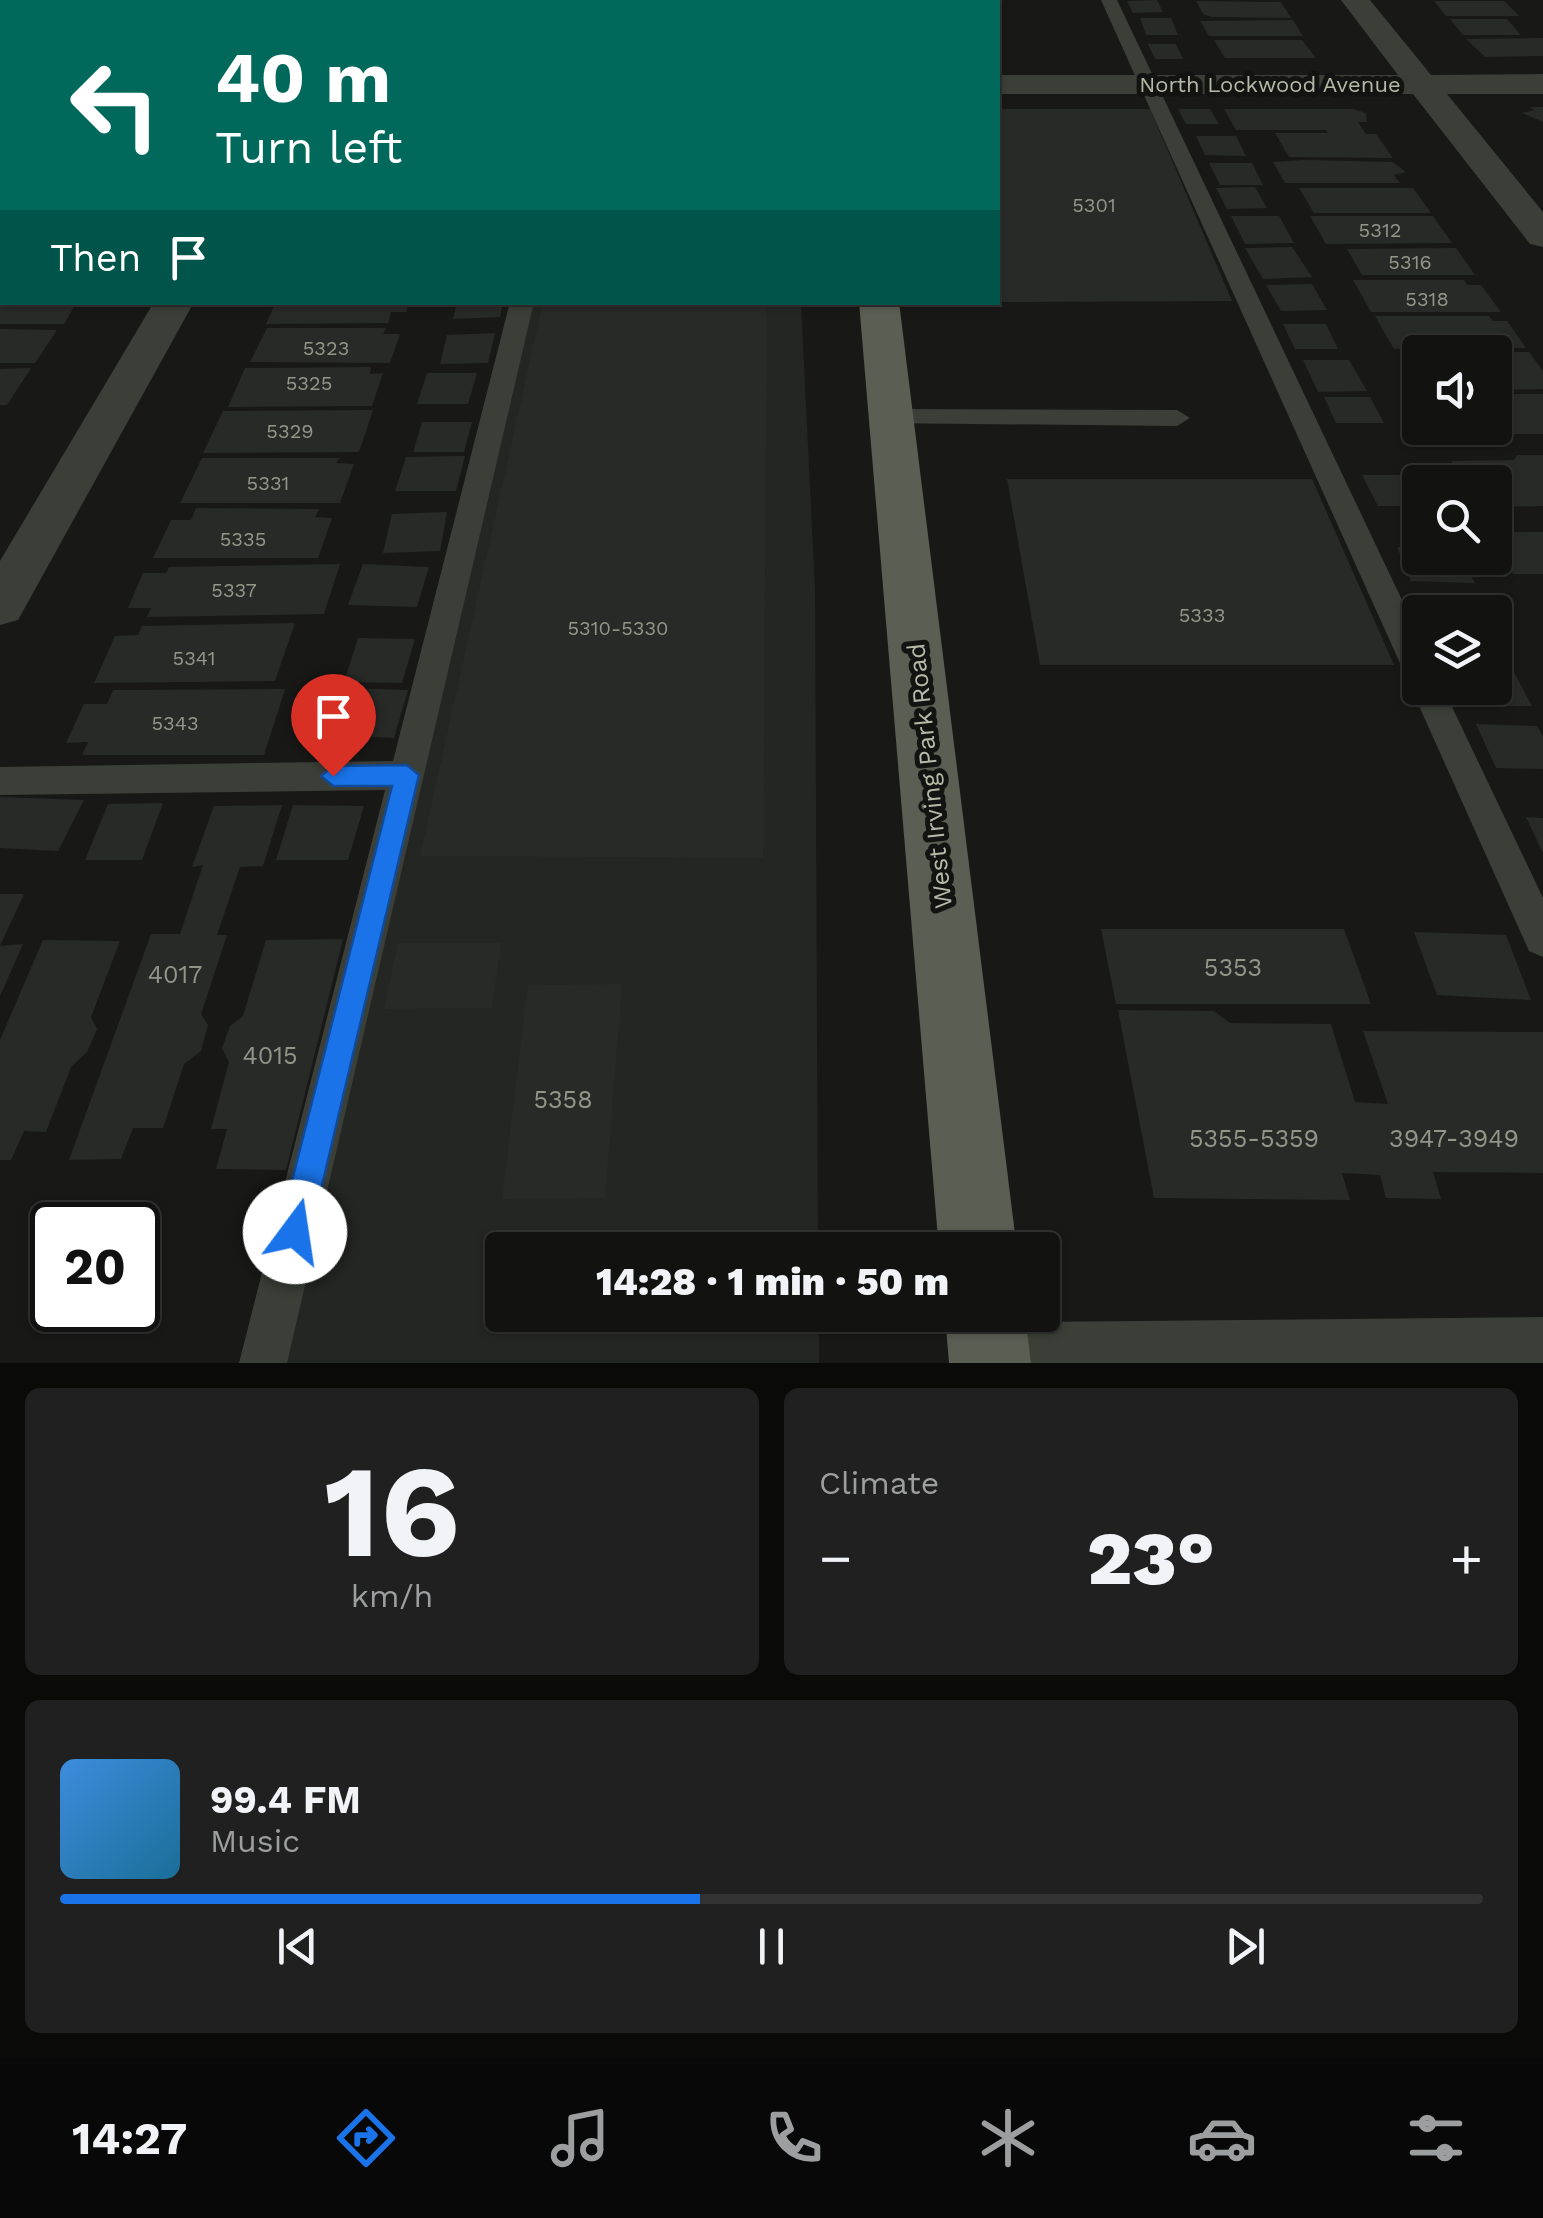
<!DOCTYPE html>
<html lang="en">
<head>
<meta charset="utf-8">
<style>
	body { margin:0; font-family:"Work Sans",sans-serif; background:#1f201f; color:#f1f3f6; height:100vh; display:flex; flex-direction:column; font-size:38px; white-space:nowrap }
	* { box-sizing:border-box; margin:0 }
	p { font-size:32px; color:#9c9e9f }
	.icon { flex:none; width:55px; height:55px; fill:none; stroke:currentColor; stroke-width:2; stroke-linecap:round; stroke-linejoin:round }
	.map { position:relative; height:1363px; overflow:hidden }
	.side { display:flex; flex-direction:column; gap:25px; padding:25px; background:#0a0a09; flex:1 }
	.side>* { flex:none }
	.hud { position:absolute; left:0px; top:0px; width:1000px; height:305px; box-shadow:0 2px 8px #0004,0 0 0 2px #313231; background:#00695c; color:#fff; overflow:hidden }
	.buttons { position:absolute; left:1402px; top:335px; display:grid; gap:20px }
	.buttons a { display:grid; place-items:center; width:110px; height:110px; border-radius:10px; background:#121311; box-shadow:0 2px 8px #0004,0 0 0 2px #313231; font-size:50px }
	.speed { position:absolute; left:30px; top:1202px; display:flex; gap:20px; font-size:50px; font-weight:700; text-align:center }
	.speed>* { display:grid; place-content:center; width:130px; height:130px; border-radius:50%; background:#121311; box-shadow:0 2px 8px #0004,0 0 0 2px #313231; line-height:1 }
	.speed .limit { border:5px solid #111; border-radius:15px; background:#fff; color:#111 }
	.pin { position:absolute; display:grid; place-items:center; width:85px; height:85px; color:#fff; margin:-102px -42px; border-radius:50% 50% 50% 0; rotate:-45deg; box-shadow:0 0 10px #0007 }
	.pin .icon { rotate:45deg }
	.me { position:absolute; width:110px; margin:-55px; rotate:14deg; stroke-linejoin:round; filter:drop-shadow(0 0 8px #0008) }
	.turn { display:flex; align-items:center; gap:35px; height:210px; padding:0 50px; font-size:45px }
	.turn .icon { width:130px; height:130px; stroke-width:2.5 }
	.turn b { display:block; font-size:70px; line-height:85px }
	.then { display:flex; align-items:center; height:95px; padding:0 50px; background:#0003; gap:20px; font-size:38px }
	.big { font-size:75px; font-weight:800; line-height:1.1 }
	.side .card { flex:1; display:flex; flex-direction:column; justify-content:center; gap:15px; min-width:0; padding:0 35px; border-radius:15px; background:#1f201f }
	.side .dial { align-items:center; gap:0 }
	.dial b { font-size:130px; line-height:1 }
	.song { display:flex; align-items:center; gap:30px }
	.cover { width:120px; height:120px; border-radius:15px; background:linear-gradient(135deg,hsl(210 70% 55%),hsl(200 70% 35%)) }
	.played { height:10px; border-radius:5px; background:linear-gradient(90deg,#1a73e8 45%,#313231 45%) }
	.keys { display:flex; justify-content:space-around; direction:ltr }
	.heat { display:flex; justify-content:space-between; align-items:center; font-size:55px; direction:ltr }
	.side .tiles { flex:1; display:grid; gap:25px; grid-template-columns:1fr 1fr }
	.card:last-child { grid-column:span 2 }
	.trip { position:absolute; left:485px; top:1232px; width:575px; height:100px; border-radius:10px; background:#121311; box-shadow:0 2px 8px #0004,0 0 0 2px #313231; font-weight:800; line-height:100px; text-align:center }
	.tabs { display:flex; height:160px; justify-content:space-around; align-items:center; background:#070807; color:#9c9e9f }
	.tabs .icon { width:70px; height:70px }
	.tabs .on { color:#1a73e8 }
	.tabs b { font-size:45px; color:#f1f3f6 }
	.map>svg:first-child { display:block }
	.built { fill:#242623 }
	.building { fill:#282a27 }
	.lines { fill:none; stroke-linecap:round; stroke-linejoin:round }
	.lane { fill:#3b3f38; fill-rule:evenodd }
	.street { fill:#3b3f38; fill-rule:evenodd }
	.primary { fill:#5a5e53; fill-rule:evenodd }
	.route { fill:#1a73e8; stroke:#114b97; stroke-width:2.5 }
	.labels { text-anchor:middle; stroke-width:10; stroke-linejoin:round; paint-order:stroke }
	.number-label { font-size:20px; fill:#929688 }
	.far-street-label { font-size:22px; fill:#b5baa8; stroke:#131412 }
	.street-label { font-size:25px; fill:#b5baa8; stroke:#131412 }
	.near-number-label { font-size:25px; fill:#929688 }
</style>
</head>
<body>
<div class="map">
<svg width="1543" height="1363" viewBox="0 0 1543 1363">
	<rect width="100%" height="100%" fill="#181917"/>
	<path class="built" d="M 530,303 L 801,303 L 815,590 L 818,1250 L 502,1250 L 502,1315 L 819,1315 L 819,1363 L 280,1363 Z"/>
	<g class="building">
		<path d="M 1157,0 L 1163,12 L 1133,13 L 1127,1 Z"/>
		<path d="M 1196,1 L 1281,2 L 1291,18 L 1212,17 L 1203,14 Z"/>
		<path d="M 1434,1 L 1504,1 L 1519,16 L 1446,16 Z"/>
		<path d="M 1140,18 L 1171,18 L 1178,35 L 1146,35 Z"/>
		<path d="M 1450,19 L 1507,19 L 1521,35 L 1463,35 Z"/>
		<path d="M 1293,20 L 1303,36 L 1209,36 L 1200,21 Z"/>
		<path d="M 1543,38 L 1543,56 L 1485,57 L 1466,39 Z"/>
		<path d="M 1214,40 L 1302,40 L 1316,58 L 1225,58 Z"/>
		<path d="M 1148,44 L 1176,44 L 1183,59 L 1155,59 Z"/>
		<path d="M 1530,107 L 1543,107 L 1543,122 L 1522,113 L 1534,110 Z"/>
		<path d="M 998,109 L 1150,109 L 1232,301 L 998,302 Z"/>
		<path d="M 1178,109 L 1210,109 L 1219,124 L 1186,124 Z"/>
		<path d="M 1224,109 L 1353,109 L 1366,113 L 1367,122 L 1358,122 L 1366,134 L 1376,134 L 1393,158 L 1289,157 L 1275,133 L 1328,133 L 1326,130 L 1236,130 Z"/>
		<path d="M 1196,136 L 1236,136 L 1246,156 L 1205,155 Z"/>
		<path d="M 1304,160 L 1393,162 L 1406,172 L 1394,175 L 1400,183 L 1285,183 L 1273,162 Z"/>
		<path d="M 1209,163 L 1252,163 L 1263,185 L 1220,185 Z"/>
		<path d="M 1255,187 L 1267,208 L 1227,209 L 1216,188 Z"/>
		<path d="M 1299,188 L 1413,188 L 1431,213 L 1314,213 Z"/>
		<path d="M 1231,216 L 1279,216 L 1294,243 L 1245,244 Z"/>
		<path d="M 1310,216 L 1433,216 L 1452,243 L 1326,244 Z"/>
		<path d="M 1292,247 L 1312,277 L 1263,279 L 1245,248 Z"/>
		<path d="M 1456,248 L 1475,275 L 1362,275 L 1347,249 Z"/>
		<path d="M 1353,280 L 1464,280 L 1467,285 L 1481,285 L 1501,312 L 1371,312 Z"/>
		<path d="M 1312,284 L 1327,310 L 1281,311 L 1266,285 Z"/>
		<path d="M 0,302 L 77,302 L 64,324 L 0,324 Z"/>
		<path d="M 276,302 L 409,302 L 406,312 L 391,312 L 388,323 L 266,324 Z"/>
		<path d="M 457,302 L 503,302 L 500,317 L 453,319 Z"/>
		<path d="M 543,302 L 767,302 L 763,858 L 420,856 Z"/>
		<path d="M 1375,316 L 1489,316 L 1493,321 L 1507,321 L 1526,348 L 1394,349 Z"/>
		<path d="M 1283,324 L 1326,324 L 1338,349 L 1295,349 Z"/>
		<path d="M 267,328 L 386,328 L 383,334 L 400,334 L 390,363 L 250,362 Z"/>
		<path d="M 0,329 L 57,330 L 35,363 L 0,363 Z"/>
		<path d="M 495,333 L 488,363 L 440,364 L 447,335 Z"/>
		<path d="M 1495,352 L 1529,352 L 1543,371 L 1543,389 L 1495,390 Z"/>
		<path d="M 1402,353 L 1420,353 L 1420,382 Z"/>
		<path d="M 1303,360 L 1349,360 L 1367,391 L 1318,392 Z"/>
		<path d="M 371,367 L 370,374 L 383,373 L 372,406 L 228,407 L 245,368 Z"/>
		<path d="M 31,368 L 7,405 L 0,405 L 0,369 Z"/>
		<path d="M 427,373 L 477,373 L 468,404 L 417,404 Z"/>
		<path d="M 1495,394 L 1543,394 L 1543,434 L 1453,434 L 1449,428 L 1495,428 Z"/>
		<path d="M 1324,397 L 1370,397 L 1384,423 L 1336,423 Z"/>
		<path d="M 373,410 L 359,452 L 203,453 L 223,411 Z"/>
		<path d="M 422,422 L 472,422 L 464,452 L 413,452 Z"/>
		<path d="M 1517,455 L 1543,455 L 1543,506 L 1495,507 L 1495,482 L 1464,482 L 1451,461 L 1514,460 Z"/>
		<path d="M 465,456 L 456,491 L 395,491 L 406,457 Z"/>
		<path d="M 202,458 L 340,458 L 336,463 L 354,464 L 340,503 L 180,503 Z"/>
		<path d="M 1362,475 L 1412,475 L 1420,490 L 1420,506 L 1378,506 Z"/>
		<path d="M 1007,479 L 1312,479 L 1394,665 L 1040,665 Z"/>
		<path d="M 196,508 L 319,509 L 315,517 L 332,518 L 318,558 L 153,558 L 171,520 L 191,520 Z"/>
		<path d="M 447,512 L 440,551 L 383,553 L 392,514 Z"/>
		<path d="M 1495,532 L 1543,532 L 1543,574 L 1513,574 L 1495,542 Z"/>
		<path d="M 1397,547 L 1420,548 L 1420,558 L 1462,558 L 1475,583 L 1411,581 Z"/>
		<path d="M 340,564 L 324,614 L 147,617 L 151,608 L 128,608 L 143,573 L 166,573 L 169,567 Z"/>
		<path d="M 363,564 L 429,567 L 417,607 L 348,605 Z"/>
		<path d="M 1417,594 L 1479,596 L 1487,612 L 1426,612 Z"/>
		<path d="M 295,623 L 275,681 L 94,683 L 115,636 L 138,635 L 142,626 Z"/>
		<path d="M 358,638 L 415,639 L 402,683 L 344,682 Z"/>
		<path d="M 1495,661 L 1508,661 L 1532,706 L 1473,706 L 1465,688 L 1495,688 Z"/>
		<path d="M 346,688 L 408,690 L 394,738 L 333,735 L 339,720 L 316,718 L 324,693 L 344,693 Z"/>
		<path d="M 285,689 L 264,755 L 82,755 L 88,742 L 66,743 L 84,704 L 107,704 L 113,690 Z"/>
		<path d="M 1476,724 L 1537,726 L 1543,736 L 1543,769 L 1496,768 Z"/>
		<path d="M 0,797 L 84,800 L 58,851 L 0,848 Z"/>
		<path d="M 163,803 L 142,860 L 85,860 L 108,804 Z"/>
		<path d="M 282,805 L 263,866 L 240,867 L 217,935 L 227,935 L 201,1014 L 208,1025 L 201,1051 L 184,1064 L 163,1128 L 133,1128 L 121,1159 L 69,1160 L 151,934 L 180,934 L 203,865 L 192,867 L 214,806 Z"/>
		<path d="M 293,805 L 364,806 L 348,860 L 276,860 Z"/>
		<path d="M 1526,817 L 1543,818 L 1543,853 Z"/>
		<path d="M 0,894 L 24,894 L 0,946 L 23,944 L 0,996 Z"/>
		<path d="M 1101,929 L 1344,929 L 1371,1004 L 1116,1004 Z"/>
		<path d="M 1414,932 L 1506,935 L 1531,1000 L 1437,995 Z"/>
		<path d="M 343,939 L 286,1170 L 216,1169 L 227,1129 L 211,1129 L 229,1062 L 222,1048 L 230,1026 L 243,1016 L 266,940 Z"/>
		<path d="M 43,940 L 120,941 L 91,1017 L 97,1029 L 87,1052 L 71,1067 L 46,1132 L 24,1131 L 11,1160 L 0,1160 L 0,1040 Z"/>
		<path d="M 398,943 L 501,943 L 492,1008 L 384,1009 Z"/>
		<path d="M 622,984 L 605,1198 L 502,1199 L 528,985 Z"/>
		<path d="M 1118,1010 L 1214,1011 L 1230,1023 L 1331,1024 L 1355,1102 L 1388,1104 L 1363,1031 L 1543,1032 L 1543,1173 L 1433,1172 L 1441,1199 L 1386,1198 L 1380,1175 L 1342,1173 L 1350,1200 L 1154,1198 Z"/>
	</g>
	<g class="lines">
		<g class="lane">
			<rect x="588" y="0" width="16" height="2"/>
			<path d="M 1101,0 L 1117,0 L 1420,638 L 1420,688 L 1443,688 L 1543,898 L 1543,957 L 1529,951 L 1411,688 L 1414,682 L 1404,672 Z"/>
			<path d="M 2,104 L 2,118 L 0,119 L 0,105 Z"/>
			<path d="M 510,302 L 534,302 L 287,1363 L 239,1363 L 385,790 L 0,795 L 0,767 L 393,761 Z"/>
			<path d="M 891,409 L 1177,410 L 1190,418 L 1177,426 L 882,423 L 878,417 Z"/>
		</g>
		<g class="street">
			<path d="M 1341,0 L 1370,0 L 1431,75 L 1543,74 L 1543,94 L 1447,94 L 1543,212 L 1543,247 L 1530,244 L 1413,94 L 998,94 L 998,75 L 1398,75 Z"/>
			<path d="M 0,78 L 2,79 L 2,98 L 0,98 Z"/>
			<path d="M 154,302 L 194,302 L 18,620 L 0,625 L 0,561 Z"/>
			<path d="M 1543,1317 L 1543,1363 L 991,1363 L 1003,1334 L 1032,1322 Z"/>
		</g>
		<g class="primary">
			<rect x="834" y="0" width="28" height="2"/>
			<path d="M 859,302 L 899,302 L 1017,1250 L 939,1250 Z"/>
			<path d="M 945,1315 L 1025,1315 L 1031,1363 L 949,1363 Z"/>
		</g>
	</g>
	<path class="route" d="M 407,765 L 419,775 L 311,1232 L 306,1243 L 295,1248 L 284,1243 L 279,1232 L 392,786 L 333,786 L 321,776 L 333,766 Z"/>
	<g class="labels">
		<g class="number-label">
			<text x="1094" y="212">5301</text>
			<text x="1380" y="237">5312</text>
			<text x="1410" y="269">5316</text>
			<text x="1427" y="306">5318</text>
			<text x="326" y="355">5323</text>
			<text x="309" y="390">5325</text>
			<text x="290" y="438">5329</text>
			<text x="268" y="490">5331</text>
			<text x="243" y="546">5335</text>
			<text x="234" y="597">5337</text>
			<text x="1202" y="622">5333</text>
			<text x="618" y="635">5310-5330</text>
			<text x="194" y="665">5341</text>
			<text x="175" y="730">5343</text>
		</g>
		<g class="far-street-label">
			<text x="1270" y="92">North Lockwood Avenue</text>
		</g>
		<g class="street-label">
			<text transform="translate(929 776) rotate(-96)" y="9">West Irving Park Road</text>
		</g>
		<g class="near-number-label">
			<text x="1233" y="976">5353</text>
			<text x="175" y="983">4017</text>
			<text x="270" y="1064">4015</text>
			<text x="563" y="1108">5358</text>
			<text x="1254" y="1147">5355-5359</text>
			<text x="1454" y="1147">3947-3949</text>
		</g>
	</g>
</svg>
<div class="buttons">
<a><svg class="icon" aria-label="sound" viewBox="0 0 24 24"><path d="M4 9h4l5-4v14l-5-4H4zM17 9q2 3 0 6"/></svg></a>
<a><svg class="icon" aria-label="search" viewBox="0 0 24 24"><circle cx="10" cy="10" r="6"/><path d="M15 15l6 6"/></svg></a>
<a><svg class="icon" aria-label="layers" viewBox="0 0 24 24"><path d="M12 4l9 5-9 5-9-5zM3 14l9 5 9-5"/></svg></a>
</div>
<div class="speed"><div class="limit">20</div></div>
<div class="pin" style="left:333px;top:776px;background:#d93025"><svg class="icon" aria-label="arrive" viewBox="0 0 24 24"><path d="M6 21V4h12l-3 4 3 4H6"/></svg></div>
<svg class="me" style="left:295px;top:1232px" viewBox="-20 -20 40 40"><circle r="19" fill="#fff"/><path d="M0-13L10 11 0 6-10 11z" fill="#1a73e8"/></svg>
<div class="trip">14:28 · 1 min · 50 m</div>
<div class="hud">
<div class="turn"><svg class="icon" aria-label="left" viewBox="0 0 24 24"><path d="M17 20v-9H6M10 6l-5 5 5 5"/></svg><div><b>40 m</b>Turn left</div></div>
<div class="then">Then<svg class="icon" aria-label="arrive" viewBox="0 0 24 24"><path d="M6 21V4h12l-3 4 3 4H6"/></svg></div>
</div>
</div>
<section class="side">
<div class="tiles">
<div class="card dial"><b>16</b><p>km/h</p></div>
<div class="card"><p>Climate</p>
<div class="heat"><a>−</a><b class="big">23°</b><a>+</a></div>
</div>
<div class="card">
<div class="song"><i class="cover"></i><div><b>99.4 FM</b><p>Music</p></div></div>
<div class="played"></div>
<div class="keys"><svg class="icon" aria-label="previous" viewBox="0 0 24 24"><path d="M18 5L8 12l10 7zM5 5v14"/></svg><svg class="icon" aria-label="pause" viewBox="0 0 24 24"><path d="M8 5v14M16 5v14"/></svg><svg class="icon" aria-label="next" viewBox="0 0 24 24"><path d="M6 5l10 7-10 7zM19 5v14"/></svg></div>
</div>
</div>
</section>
<nav class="tabs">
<b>14:27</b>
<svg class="icon on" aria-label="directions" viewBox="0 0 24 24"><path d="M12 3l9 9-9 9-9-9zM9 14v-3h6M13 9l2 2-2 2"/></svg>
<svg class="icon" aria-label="music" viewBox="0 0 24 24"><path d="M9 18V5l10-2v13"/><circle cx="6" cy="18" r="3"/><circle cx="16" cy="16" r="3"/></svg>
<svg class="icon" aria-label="phone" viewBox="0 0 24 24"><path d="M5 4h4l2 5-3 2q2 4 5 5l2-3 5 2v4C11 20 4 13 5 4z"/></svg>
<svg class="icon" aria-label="climate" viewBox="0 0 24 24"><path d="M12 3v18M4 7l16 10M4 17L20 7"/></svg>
<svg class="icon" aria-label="car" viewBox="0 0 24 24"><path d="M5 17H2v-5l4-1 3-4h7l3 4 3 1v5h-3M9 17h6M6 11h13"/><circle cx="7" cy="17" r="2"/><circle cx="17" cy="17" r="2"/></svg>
<svg class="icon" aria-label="filters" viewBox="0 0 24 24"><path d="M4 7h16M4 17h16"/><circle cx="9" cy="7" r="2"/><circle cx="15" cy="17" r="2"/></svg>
</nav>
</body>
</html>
